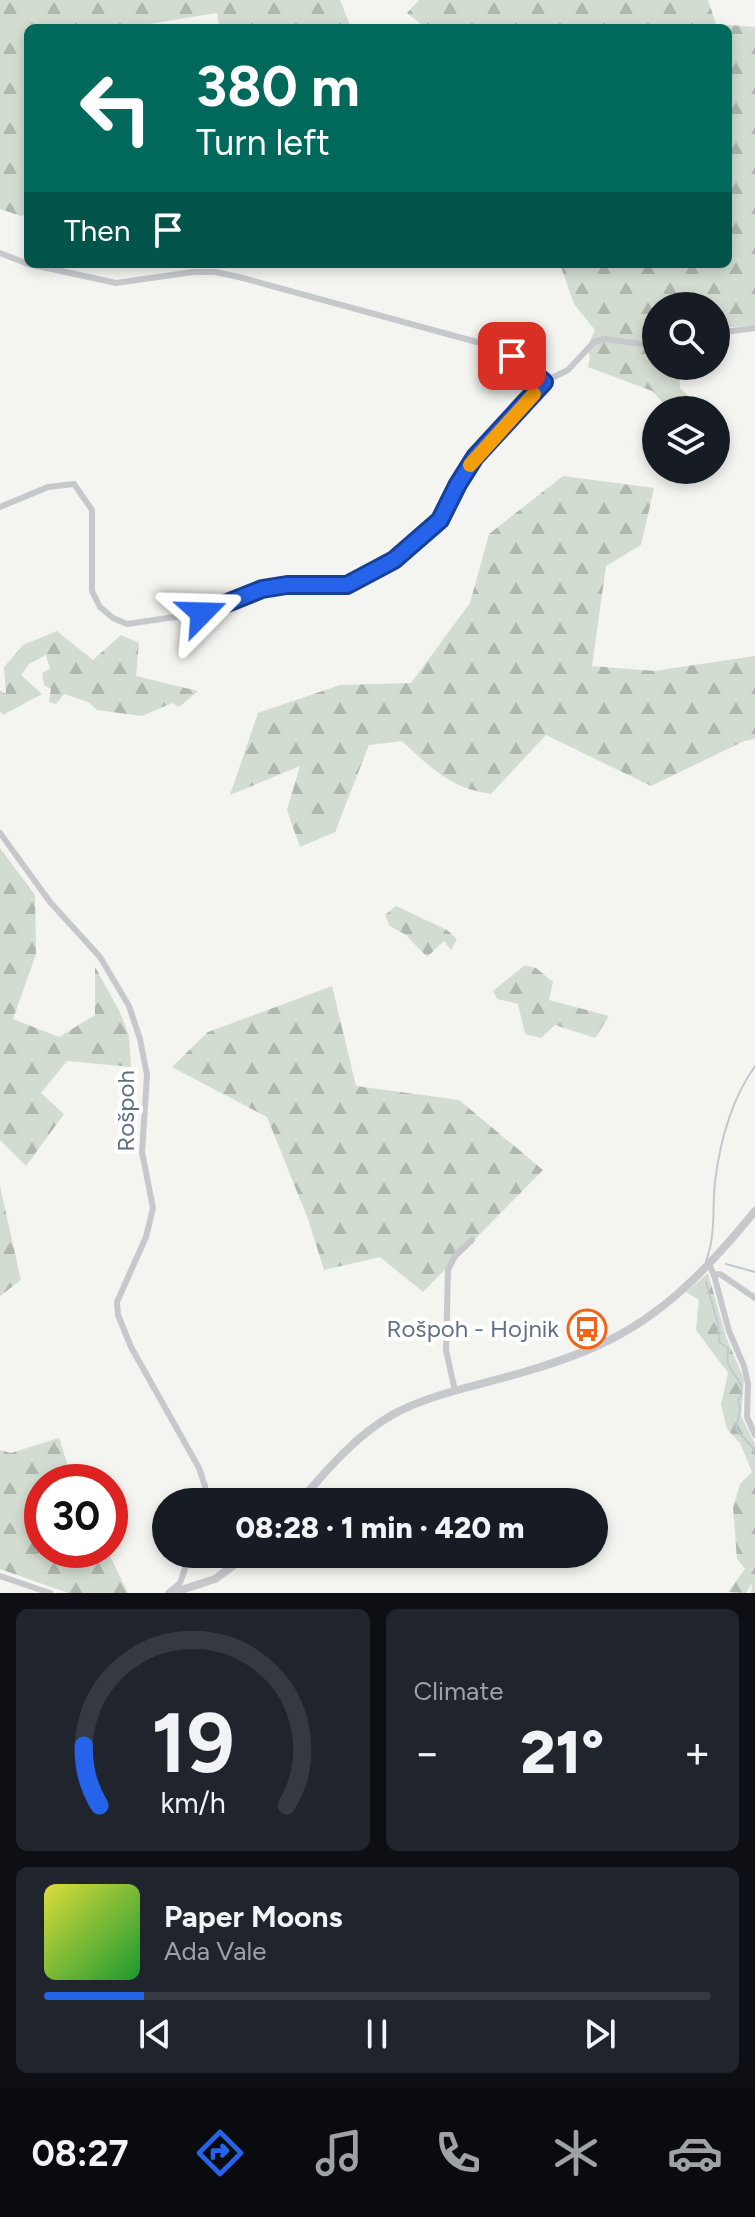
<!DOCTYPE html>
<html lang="en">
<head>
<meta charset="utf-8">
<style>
	body { margin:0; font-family:Figtree,sans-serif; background:#20242c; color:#f1f3f6; height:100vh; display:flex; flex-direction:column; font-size:30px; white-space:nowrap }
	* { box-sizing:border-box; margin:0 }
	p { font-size:26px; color:#9ea1a6 }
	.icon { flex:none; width:44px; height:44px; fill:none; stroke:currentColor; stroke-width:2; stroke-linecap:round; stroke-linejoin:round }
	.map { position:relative; height:1593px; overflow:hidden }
	.sheet { display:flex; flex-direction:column; gap:16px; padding:16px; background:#0d0f14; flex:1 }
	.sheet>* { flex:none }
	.top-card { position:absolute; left:24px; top:24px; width:708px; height:244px; border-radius:12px; box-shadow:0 4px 12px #0003; background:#00695c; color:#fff; overflow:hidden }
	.tools { position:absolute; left:642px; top:292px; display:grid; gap:16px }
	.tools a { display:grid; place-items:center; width:88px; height:88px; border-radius:50%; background:#171b24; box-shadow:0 4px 12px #0003; font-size:40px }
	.speed { position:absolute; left:24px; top:1464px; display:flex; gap:16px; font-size:40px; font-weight:700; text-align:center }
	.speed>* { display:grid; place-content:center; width:104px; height:104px; border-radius:50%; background:#171b24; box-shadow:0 4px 12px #0003; line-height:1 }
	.speed .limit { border:12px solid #d22; background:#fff; color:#111 }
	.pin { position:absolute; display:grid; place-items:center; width:68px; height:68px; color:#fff; margin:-34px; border-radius:16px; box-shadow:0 4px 12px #0006 }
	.me { position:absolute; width:88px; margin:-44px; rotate:68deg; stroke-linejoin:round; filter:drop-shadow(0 0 6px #0008) }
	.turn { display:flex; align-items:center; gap:28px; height:168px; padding:0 40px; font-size:36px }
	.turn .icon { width:104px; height:104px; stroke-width:2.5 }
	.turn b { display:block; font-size:56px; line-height:68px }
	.then { display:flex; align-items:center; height:76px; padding:0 40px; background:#0003; gap:16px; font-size:30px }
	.big { font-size:60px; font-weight:800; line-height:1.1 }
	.sheet .card { flex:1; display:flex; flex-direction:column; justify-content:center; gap:12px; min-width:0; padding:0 28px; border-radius:12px; background:#20242c }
	.sheet .dial { align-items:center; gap:0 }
	.dial svg { height:208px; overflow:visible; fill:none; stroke:#363941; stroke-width:7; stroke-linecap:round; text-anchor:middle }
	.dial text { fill:#f1f3f6; stroke:none }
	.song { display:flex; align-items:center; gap:24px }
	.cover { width:96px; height:96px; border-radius:12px; background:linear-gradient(135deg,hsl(60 70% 55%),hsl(130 70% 35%)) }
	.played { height:8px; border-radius:4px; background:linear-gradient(90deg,#2563eb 15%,#363941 15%) }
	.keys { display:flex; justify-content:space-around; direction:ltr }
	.heat { display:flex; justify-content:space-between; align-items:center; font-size:44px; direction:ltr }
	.sheet .tiles { flex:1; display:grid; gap:16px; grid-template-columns:1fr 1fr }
	.card:last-child { grid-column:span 2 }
	.trip { position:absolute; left:152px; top:1488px; width:456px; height:80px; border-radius:40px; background:#171b24; box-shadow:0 4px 12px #0003; font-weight:800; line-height:80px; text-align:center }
	.menu { display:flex; height:128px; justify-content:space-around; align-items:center; background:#090b0e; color:#9ea1a6 }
	.menu .icon { width:56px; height:56px }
	.menu .active { color:#2563eb }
	.menu b { font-size:36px; color:#f1f3f6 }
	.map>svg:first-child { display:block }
	.forest { fill:url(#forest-firs) }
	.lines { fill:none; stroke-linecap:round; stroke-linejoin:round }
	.stream { stroke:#c1c9d0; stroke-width:2 }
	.minor { stroke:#c6c8cc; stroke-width:6 }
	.tertiary { stroke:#c6c8cc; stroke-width:8 }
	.route-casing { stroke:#184099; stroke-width:20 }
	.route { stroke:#2563eb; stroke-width:14 }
	.slow { stroke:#f59e0b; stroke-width:14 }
	.labels { text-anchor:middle; stroke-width:8; stroke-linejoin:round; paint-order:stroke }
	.street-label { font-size:24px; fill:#616f83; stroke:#fff }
	.poi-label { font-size:24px; fill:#616f83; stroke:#fff; text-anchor:end }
</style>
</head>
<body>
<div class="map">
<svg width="755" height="1593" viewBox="0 0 755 1593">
	<defs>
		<pattern id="forest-firs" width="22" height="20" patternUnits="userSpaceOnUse" patternTransform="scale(2)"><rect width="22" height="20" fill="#d3dcd0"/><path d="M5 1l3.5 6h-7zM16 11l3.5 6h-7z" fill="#afb7ae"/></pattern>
	</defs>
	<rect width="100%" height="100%" fill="#f4f4f0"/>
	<g class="forest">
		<path d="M 0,0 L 340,0 L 351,28 L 220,28 L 217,13 L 124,28 L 28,28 L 28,214 L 21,216 L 0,209 Z"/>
		<path d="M 419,0 L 708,0 L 716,24 L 755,27 L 755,326 L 726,327 L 716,339 L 716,306 L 656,306 L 656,366 L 679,366 L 680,388 L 702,410 L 670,410 L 652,391 L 588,367 L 590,357 L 587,348 L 595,330 L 574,304 L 560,264 L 728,264 L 728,28 L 426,28 L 407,13 Z"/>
		<path d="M 563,476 L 654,488 L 641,545 L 606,566 L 592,666 L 654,671 L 755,656 L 755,739 L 744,741 L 651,786 L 546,735 L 491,794 C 450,788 431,768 402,741 L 369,745 L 335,832 L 300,847 L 287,810 L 300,766 L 230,795 L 258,713 L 340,685 L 411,683 L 470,603 L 489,534 Z"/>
		<path d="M 57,631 L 93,660 L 121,635 L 139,643 L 136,676 L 198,691 L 179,707 L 172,703 L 142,716 L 97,710 L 88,702 L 64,694 L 56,704 L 49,702 L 51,689 L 44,685 L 42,673 L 50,669 L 46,655 L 29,664 L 21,675 L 42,694 L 3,715 L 0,712 L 0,690 L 6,694 L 4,667 L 23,645 Z"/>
		<path d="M 0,848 L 35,895 L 36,954 L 13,1019 L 59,1037 L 95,1015 L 95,967 L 120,1012 L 129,1036 L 131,1067 L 67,1061 L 41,1093 L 64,1114 L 26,1166 L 0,1140 Z"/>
		<path d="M 396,906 L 447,930 L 457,939 L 451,950 L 444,941 L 427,957 L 406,935 L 390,926 L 385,915 Z"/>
		<path d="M 525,965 L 536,968 L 553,982 L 549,1000 L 609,1016 L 595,1038 L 555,1025 L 541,1038 L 525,1034 L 518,1004 L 497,999 L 493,991 Z"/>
		<path d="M 332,986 L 356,1086 L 459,1100 L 543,1170 L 423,1292 L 380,1257 L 324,1270 L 308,1219 L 267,1117 L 172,1067 L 208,1032 Z"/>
		<path d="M 0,1186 L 21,1280 L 0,1296 Z"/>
		<path d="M 708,1273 L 726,1337 L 744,1379 L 741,1416 L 755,1444 L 755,1593 L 751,1593 L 752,1583 L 746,1593 L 728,1592 L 745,1569 L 737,1559 L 733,1507 L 740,1484 L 752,1472 L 740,1443 L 727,1429 L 721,1405 L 728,1373 L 696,1330 L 699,1300 L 686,1292 Z"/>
		<path d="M 59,1438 L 73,1482 L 42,1482 L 42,1550 L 107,1550 L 128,1593 L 68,1593 L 0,1569 L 0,1450 L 11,1453 Z"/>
	</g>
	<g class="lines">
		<g class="stream">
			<path d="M 706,1261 C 716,1235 712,1210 715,1182 C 720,1141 731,1100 755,1066"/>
			<path d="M 726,1264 L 755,1272"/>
			<path d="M 706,1282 L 718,1324 L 719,1342 L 728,1348 C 728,1353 727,1358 728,1363 C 733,1378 749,1383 738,1401 L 740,1409 L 736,1429 L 753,1448 L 755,1454"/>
		</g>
		<g class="minor">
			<path d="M 0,253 L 28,264"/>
			<path d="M 29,264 L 116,283 L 193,272 L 215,272 L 239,277 L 484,344 L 512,356 L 544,382"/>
			<path d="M 716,333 L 755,328"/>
			<path d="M 0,507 L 48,487 L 74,484 L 92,510 L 92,591 L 100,607 L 113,618 L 127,624 L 202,613 L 262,589 L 287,585 L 347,585 L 394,560 L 440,520 L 458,484 L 475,457 L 544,382 L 568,370 L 594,342 L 605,339 L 656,346"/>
			<path d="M 0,833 L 50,902 L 100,957 L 129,1006 L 140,1039 L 147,1075 L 142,1152 L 153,1208 L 146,1237 L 117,1302 L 118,1315 L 131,1347 L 199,1468 L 205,1486 L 205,1502"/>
			<path d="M 710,1266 L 714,1275 L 720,1274 L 755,1298"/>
			<path d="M 714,1275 L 729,1331 L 744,1366 L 748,1384 L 747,1417 L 755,1435"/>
			<path d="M 455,1391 L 446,1350 L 448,1270 L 455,1256 L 472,1240"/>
			<path d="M 0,1576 L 50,1593"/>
			<path d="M 168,1593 L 180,1583 L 190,1554"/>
		</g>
		<g class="tertiary">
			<path d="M 299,1502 C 327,1470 354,1437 392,1415 C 411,1404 433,1397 454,1391 C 502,1378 553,1366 599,1345 C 664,1316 711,1265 755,1211"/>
			<path d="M 172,1593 L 215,1579 L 249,1554"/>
		</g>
	</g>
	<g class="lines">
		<defs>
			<path id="route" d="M 202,613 L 262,589 L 287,585 L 347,585 L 394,560 L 440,520 L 458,484 L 475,457 L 544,382 L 512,356"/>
		</defs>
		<use href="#route" class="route-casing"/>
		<use href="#route" class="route"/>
		<path class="slow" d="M 470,465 L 534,394"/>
	</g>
	<defs>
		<symbol id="bus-ring" viewBox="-11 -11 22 22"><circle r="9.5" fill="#fff" stroke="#ef6515" stroke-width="1.5"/><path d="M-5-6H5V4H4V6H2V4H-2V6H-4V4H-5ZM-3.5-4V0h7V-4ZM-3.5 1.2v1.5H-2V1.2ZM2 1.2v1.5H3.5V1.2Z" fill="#ef6515"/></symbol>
	</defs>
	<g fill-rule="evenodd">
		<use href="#bus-ring" x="565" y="1307" width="44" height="44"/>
	</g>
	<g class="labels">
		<g class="street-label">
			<text transform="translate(126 1111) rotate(-90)" y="8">Rošpoh</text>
		</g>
		<g class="poi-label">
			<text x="559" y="1337">Rošpoh - Hojnik</text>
		</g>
	</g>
</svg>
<div class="tools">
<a><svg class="icon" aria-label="search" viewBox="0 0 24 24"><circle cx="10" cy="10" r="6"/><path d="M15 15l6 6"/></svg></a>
<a><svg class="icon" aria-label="layers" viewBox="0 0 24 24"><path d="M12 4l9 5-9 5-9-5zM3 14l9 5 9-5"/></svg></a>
</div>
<div class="speed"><div class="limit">30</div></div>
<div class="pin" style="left:512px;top:356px;background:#d93025"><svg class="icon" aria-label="arrive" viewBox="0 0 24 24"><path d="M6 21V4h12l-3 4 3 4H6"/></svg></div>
<svg class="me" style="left:202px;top:613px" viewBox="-20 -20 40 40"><path d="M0-17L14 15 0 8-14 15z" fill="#2563eb" stroke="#fff" stroke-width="4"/></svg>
<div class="trip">08:28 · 1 min · 420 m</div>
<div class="top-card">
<div class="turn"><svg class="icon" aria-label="left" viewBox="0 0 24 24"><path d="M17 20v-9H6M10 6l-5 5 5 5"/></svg><div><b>380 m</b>Turn left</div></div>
<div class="then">Then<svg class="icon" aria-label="arrive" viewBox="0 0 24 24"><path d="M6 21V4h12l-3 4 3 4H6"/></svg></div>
</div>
</div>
<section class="sheet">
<div class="tiles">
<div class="card dial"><svg viewBox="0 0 100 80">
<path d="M14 69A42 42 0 1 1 86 69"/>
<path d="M14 69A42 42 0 0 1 8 46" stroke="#2563eb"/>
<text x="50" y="56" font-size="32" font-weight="700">19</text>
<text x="50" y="72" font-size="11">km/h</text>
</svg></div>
<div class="card"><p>Climate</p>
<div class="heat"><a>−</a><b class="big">21°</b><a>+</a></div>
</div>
<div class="card">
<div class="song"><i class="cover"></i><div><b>Paper Moons</b><p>Ada Vale</p></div></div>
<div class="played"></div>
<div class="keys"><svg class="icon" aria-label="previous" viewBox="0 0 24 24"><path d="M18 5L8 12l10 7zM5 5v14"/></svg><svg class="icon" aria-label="pause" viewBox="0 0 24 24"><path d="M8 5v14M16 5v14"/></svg><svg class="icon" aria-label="next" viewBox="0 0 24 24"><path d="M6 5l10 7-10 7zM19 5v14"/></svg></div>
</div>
</div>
</section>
<nav class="menu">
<b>08:27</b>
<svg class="icon active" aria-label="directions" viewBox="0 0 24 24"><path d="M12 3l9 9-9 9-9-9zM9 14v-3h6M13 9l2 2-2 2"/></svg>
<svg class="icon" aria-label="music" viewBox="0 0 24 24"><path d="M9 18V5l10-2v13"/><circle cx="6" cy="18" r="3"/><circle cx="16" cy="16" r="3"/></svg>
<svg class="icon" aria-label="phone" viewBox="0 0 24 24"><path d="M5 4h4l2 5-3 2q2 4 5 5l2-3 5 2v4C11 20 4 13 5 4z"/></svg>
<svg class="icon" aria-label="climate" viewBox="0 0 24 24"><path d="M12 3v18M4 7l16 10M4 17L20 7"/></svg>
<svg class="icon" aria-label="car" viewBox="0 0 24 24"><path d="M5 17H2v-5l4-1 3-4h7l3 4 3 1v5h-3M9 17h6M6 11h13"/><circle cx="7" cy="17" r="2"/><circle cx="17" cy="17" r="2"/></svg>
</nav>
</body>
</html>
